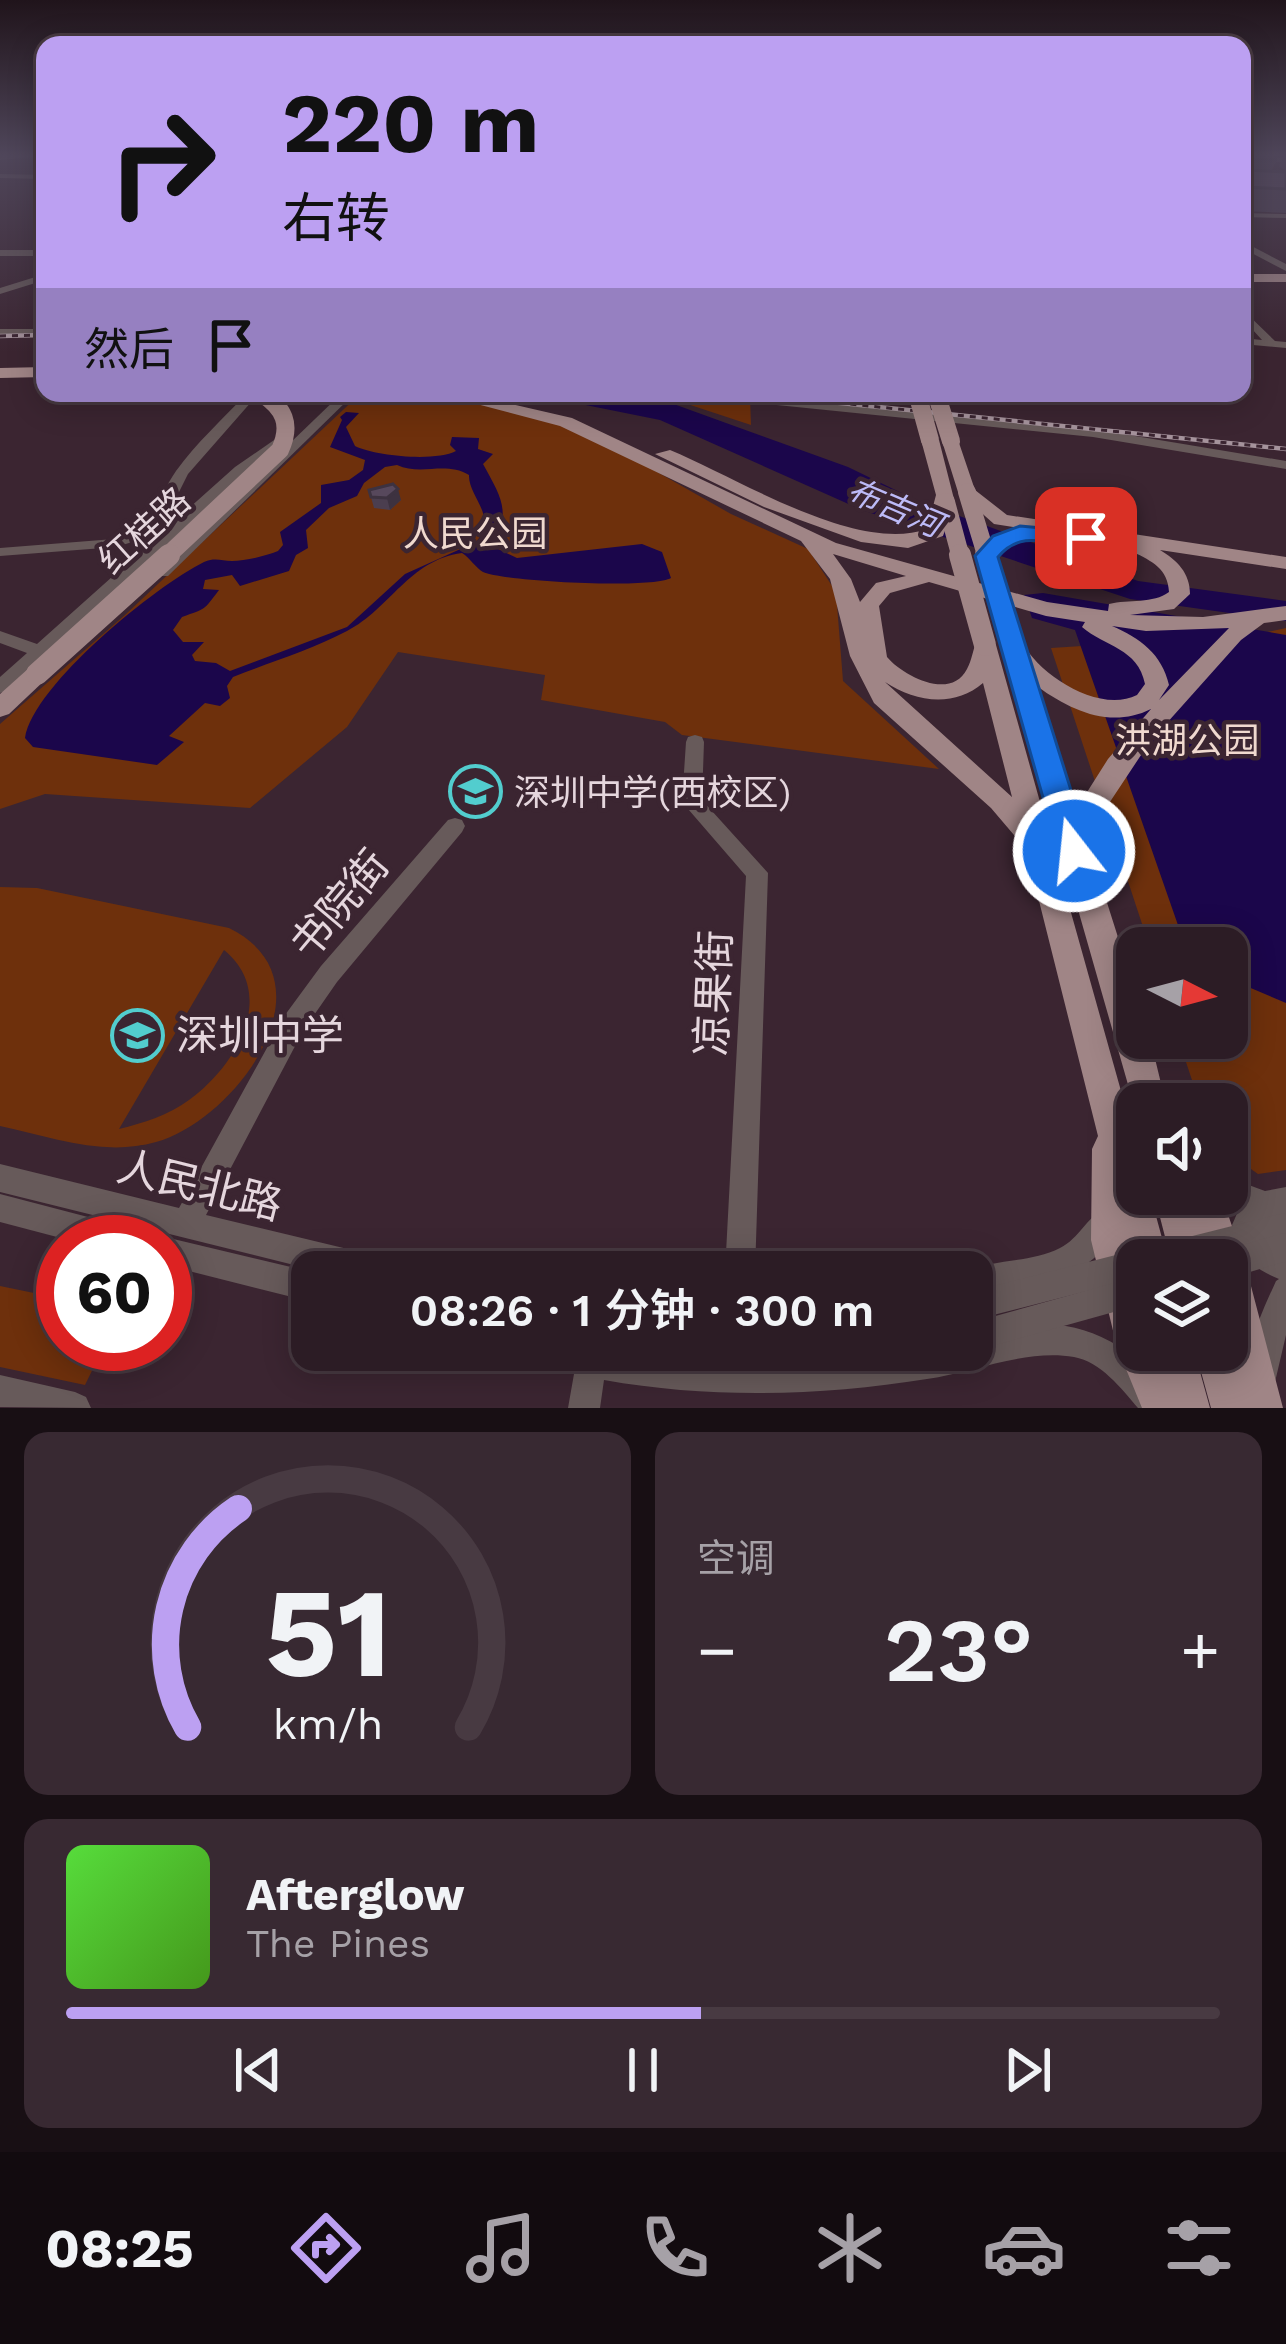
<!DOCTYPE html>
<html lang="zh">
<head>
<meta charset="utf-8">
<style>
	body { margin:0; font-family:"Work Sans","Noto Sans SC",sans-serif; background:#382932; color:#f1f3f6; height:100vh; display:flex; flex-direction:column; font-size:45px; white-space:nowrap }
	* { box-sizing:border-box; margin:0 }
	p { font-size:39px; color:#a6a1a7 }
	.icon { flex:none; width:66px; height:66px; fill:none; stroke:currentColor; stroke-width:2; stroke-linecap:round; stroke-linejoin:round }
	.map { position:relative; height:1408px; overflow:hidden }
	.side { display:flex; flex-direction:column; gap:24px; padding:24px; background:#180f14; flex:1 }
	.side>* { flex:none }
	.guide { position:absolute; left:36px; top:36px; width:1215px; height:366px; border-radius:24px; box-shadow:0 6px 30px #0003,0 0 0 3px #483a42; background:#bca0f2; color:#111; overflow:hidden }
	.needle { width:78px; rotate:96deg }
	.tools { position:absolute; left:1116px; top:927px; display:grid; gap:24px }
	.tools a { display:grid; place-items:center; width:132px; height:132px; border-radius:24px; background:#2c1c25; box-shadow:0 6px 30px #0003,0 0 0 3px #483a42; font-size:60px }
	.speed { position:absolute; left:36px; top:1215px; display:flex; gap:24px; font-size:60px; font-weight:700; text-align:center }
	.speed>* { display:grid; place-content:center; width:156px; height:156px; border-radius:50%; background:#2c1c25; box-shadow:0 6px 30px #0003,0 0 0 3px #483a42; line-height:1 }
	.speed .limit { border:18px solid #d22; background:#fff; color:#111 }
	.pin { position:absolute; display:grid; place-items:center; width:102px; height:102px; color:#fff; margin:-51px; border-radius:24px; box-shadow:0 6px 18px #0006 }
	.me { position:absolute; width:132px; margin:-66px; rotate:344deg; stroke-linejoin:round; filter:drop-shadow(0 0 9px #0008) }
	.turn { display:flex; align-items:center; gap:42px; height:252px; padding:0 48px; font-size:54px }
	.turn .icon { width:156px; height:156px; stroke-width:2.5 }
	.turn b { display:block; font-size:84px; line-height:102px }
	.then { display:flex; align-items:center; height:114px; padding:0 48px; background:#0003; gap:24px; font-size:45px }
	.big { font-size:90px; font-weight:600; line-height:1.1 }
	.side .widget { flex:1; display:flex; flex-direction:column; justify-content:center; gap:18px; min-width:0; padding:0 42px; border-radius:24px; background:#382932 }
	.side .dial { align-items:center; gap:0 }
	.dial svg { height:312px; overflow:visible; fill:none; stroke:#483a42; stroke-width:7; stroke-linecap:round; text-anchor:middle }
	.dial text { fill:#f1f3f6; stroke:none }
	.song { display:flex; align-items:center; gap:36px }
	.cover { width:144px; height:144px; border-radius:18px; background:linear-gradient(135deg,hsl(110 70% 55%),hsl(100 70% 35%)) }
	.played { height:12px; border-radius:6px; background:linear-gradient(90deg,#bca0f2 55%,#483a42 55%) }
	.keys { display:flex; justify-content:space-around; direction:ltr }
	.heat { display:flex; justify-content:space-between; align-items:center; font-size:66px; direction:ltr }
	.side .tiles { flex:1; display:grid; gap:24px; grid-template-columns:1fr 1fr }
	.widget:last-child { grid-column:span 2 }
	.trip { position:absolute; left:291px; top:1251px; width:702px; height:120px; border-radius:24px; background:#2c1c25; box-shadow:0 6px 30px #0003,0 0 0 3px #483a42; font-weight:600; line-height:120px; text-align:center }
	.tab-bar { display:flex; height:192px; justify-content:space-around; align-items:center; background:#120b0f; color:#a6a1a7 }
	.tab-bar .icon { width:84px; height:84px }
	.tab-bar .selected { color:#bca0f2 }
	.tab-bar b { font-size:54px; color:#f1f3f6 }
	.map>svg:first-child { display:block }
	.green { fill:#6e300c; fill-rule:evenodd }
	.water { fill:#1b064b; fill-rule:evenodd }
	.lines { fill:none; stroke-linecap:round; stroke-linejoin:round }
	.minor { fill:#675a5a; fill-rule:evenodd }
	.major { fill:#a08586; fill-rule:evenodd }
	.rail-casing { stroke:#a5939c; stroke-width:4.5 }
	.rail { stroke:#3b2531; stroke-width:3; stroke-dasharray:6; stroke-linecap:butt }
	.minor-bridge { stroke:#675a5a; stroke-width:28 }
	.major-bridge-far1 { stroke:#a08586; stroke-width:18 }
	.major-bridge { stroke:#a08586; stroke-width:22 }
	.wall { fill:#4b3e4f }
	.shaded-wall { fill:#3d3240 }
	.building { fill:#57485c; stroke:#3d3240; stroke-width:3 }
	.route { fill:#1a73e8; stroke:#114b97; stroke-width:3 }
	.labels { text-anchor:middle; stroke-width:9; stroke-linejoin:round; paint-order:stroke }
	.far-water-label { font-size:33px; font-style:italic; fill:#bcbaf7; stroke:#3b2531 }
	.street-label { font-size:36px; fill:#e5d6dd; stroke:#3b2531 }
	.park-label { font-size:36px; fill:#f0d9cf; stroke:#3b2531 }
	.poi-label { font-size:36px; fill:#e5d6dd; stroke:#3b2531; text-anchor:start }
	.near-street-label { font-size:42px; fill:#e5d6dd; stroke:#3b2531 }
	.near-poi-label { font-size:42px; fill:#e5d6dd; stroke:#3b2531; text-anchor:start }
</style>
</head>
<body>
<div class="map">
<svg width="1286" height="1408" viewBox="0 0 1286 1408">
	<rect width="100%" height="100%" fill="#3b2531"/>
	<g class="green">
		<path d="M 361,393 L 511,407 L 599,439 L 731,514 L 808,549 L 836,592 L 843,681 L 939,769 L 682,735 L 665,722 L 541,700 L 545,675 L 398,652 L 347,727 L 250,808 L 45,794 L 0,809 L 0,724 L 125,615 Z"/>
		<path d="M 654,393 L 750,397 L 751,425 Z"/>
		<path d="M 1286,628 L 1286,1170 L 1258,1174 L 1227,1152 L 1227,1104 L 1200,1104 L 1178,1038 L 1227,1038 L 1227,948 L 1150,948 L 1051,648 L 1253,635 Z"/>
		<path d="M 0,887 L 37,888 L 229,928 C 337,981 237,1119 156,1142 C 104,1157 51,1137 0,1126 ZM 224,950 C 279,995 235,1067 189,1100 C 169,1115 143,1123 119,1129 Z"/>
		<path d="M 0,1286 L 63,1299 L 63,1344 L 105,1344 L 85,1385 L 0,1367 Z"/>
	</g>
	<g class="water">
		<path d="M 526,393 L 646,394 L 848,467 L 918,501 L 1138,581 L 1286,601 L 1286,621 L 1130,599 L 862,510 L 660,420 Z"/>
		<path d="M 346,412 L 359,413 L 346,427 L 355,446 C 375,456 435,462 456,451 L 450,445 L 452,437 L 479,438 L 478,449 L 493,454 L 483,464 C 501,497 512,512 492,546 L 517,558 L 642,544 L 662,552 L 671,578 C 652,589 506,582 483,572 C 476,568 470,558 462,553 C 409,560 390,609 347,631 C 311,650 270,662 233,677 L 227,686 L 230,698 L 220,706 L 205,703 L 169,736 L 184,742 L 157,765 L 33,747 L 25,738 C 33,685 157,585 204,562 C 216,557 221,561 232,561 C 245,561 266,556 278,551 L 283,545 L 280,532 L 321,503 L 321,485 L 349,480 L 363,470 L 365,460 L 330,447 L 342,420 L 340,417 ZM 397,465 C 421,476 446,461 469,475 C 468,497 499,516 476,542 L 405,574 L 347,627 L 230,671 L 216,663 L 195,661 L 192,655 L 204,642 L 183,642 L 173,630 L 182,617 C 207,608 203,611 219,590 L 203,589 L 205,580 L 232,575 L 240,586 L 289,571 L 296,555 L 308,548 L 306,530 L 329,508 L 357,496 L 364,483 L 385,467 Z"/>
		<path d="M 1043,593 L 1286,635 L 1286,1003 L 1227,978 L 1227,948 L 1186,948 L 1075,630 L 1032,618 L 1024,595 Z"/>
	</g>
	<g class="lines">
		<g class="minor">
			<path d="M 36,155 L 32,157 L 0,160 L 0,156 Z"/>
			<path d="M 1242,157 L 1286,158 L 1286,162 L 1242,161 Z"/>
			<path d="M 0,174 L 45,175 L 45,179 L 0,178 Z"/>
			<path d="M 1242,213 L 1286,214 L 1286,218 L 1242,217 Z"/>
			<path d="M 1242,241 L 1286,264 L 1286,271 L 1242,248 Z"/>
			<rect x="0" y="250" width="45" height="6"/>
			<path d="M 45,274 L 45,280 L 0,294 L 0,288 Z"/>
			<path d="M 1242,309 L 1275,341 L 1286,342 L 1286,348 L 1242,344 L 1242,338 L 1262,340 L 1242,318 Z"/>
			<rect x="0" y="329" width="45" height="6"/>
			<path d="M 247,393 L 259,393 L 188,474 L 167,516 L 142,539 L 116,547 L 0,556 L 0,548 L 114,539 C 155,525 155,502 176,471 C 196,443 224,418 247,393 Z"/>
			<path d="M 342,393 L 355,393 L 168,576 L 158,576 L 155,573 L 158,570 Z"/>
			<path d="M 751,395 L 1093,429 L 1286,461 L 1286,469 L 1093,437 L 747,402 L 745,399 Z"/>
			<path d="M 277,438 L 288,441 L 245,473 L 6,691 L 0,693 L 0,677 L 27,653 L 0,643 L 0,631 L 37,644 L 235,467 Z"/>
			<path d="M 695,735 L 702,737 L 704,742 L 702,800 L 768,873 L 755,1272 L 725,1272 L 746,876 L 682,802 L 686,742 L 688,737 Z"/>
			<path d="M 455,818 L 462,820 L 465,826 L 462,832 L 337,982 L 303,1031 L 206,1215 L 381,1257 L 391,1262 L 396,1272 L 322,1272 L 0,1192 L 0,1164 L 179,1208 L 285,1015 L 321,966 L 448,820 Z"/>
			<path d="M 1227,1177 L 1265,1191 L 1286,1187 L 1286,1215 L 1269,1218 L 1261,1227 L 1269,1242 L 1286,1252 L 1286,1335 L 1275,1382 L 1264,1387 L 1253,1382 C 1241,1353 1264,1308 1276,1281 L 1279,1279 C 1251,1268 1240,1254 1232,1225 L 1239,1209 L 1217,1201 L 1214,1194 L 1227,1194 Z"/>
			<path d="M 0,1194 L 130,1228 L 140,1232 L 144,1242 L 76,1242 L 0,1222 Z"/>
			<path d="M 1104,1210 L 1114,1214 L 1118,1224 C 1094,1283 1028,1288 972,1298 L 972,1272 L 963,1272 C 994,1259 1030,1263 1060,1248 C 1080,1238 1086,1217 1104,1210 Z"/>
			<path d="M 165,1237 L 312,1272 L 312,1302 L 165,1265 L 165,1242 L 154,1242 Z"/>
			<path d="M 1057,1325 C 1104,1329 1156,1363 1175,1408 L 1138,1408 C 1121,1388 1101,1362 1074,1357 C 1025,1349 975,1372 927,1379 C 821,1396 711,1399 604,1380 L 600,1408 L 568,1408 L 574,1374 L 532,1361 L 528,1350 L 972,1350 L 972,1339 L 1020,1329 Z"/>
			<path d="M 0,1375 L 75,1392 L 86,1397 L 91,1408 L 0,1407 Z"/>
		</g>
		<g class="major">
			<rect x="1242" y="274" width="44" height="8"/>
			<path d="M 45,367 L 45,377 L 0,378 L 0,368 Z"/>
			<path d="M 435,393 L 463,393 L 572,418 L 836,543 L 1047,602 L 1108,611 L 1109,604 C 1129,599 1153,604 1169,592 C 1168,569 1152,561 1133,552 L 1132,546 L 994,524 L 958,492 L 942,441 L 945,437 L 957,437 L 975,490 L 1007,515 L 1286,557 L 1286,569 L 1160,550 C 1177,560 1190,573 1190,594 L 1174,609 L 1130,615 L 1203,617 L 1286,606 L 1286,620 L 1264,623 L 1241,640 L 1149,743 L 1096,823 L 1089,846 L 1137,997 L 1137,1038 L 1150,1038 L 1166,1104 L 1137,1104 L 1137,1116 L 1003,647 L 1014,639 L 1022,642 C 1039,675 1099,714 1137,695 L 1145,684 C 1138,648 1105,647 1082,627 L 1085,622 L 1046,616 L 929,582 L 890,593 L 879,606 L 887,657 C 903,676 951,701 967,669 C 972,660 973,649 977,640 L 993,640 L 996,645 L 1137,1148 L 1137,1194 L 1150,1194 L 1168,1260 L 1137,1260 L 1137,1350 L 1194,1350 L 1210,1408 L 1142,1408 L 1117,1347 L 1091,1240 L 1092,1149 L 1098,1136 L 1026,849 L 991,808 L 874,703 L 850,656 L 830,579 L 801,541 L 560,426 ZM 833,554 L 906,576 L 876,583 L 860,602 L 851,579 ZM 1112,626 L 1146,631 L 1229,628 L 1159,700 L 1169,685 C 1162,654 1140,638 1112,626 ZM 885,682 C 915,702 954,708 983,683 L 1012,797 ZM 1038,687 C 1072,711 1111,729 1151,709 L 1108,759 L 1077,808 Z"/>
			<path d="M 924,436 L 939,440 L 955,503 L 943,536 L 908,548 L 861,542 L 764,507 L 655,454 L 670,450 C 738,478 856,554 927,529 L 936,495 L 921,440 Z"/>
			<path d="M 37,666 L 45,668 L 49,674 L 45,680 L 9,714 L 0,717 L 0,694 L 29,668 Z"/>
			<path d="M 1154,1194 L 1221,1194 L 1246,1267 L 1283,1408 L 1211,1408 L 1195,1350 L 1227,1350 L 1227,1260 L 1171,1260 Z"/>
		</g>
		<defs>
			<g id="rail">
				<path d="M 0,336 L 45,335"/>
				<path d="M 743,393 L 1286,449"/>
			</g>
		</defs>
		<use href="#rail" class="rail-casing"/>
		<use href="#rail" class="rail"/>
		<g class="minor-bridge">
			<path d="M 1154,1260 L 1286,1227"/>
			<path d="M 1227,1264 L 1286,1247"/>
			<path d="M 972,1306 L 1137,1264"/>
			<path d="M 972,1337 L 1137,1291"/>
		</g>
		<g class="major-bridge-far1">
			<path d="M 917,393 L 930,440"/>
			<path d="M 936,393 L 951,441"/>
			<path d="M 967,492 L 987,558"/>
			<path d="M 946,502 L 961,558"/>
			<path d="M 165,558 L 280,450 C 292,424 284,408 261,393"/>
		</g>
		<g class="major-bridge">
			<path d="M 960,555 L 985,645"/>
			<path d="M 986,555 L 1014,647"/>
			<path d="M 37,674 L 169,555"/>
		</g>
	</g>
	<g class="wall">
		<path d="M 1242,155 L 1277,160 L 1271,171 L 1286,172 L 1286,213 L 1242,211 Z"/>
		<path d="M 1284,155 L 1286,155 L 1286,171 L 1279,166 Z"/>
		<path d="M 369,490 L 401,500 L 390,510 L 374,508 Z"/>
	</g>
	<path class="shaded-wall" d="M 398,489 L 401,500 L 390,510 L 387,498 Z"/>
	<g class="building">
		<path d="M 1242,155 L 1269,156 L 1277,160 L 1248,160 L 1248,170 L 1286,172 L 1286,189 L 1242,187 Z"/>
		<path d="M 393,484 L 398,489 L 387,498 L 371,497 L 369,490 Z"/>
	</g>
	<linearGradient id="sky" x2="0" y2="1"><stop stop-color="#20141b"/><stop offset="0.44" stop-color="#4f465a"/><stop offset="1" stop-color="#4f465a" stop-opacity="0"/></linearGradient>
	<rect width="1286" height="352" fill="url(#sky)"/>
	<path class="route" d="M 1020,526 L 1086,532 L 1097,538 C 1068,561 1030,519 998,557 L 1090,851 L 1085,860 L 1074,864 L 1063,860 L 1058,851 L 975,556 L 993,536 Z"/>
	<defs>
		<symbol id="school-ring" viewBox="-11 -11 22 22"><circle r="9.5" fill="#3b2531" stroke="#52cdce" stroke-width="1.5"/><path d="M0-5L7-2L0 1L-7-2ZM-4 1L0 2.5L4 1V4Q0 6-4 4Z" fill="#52cdce"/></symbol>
	</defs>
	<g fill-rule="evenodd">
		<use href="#school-ring" x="446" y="762" width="59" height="59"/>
		<use href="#school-ring" x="108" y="1006" width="59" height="59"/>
	</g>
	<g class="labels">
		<g class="far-water-label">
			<text transform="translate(895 507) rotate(23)" y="12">布吉河</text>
		</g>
		<g class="street-label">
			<text transform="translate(144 530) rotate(-42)" y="13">红桂路</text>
		</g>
		<g class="park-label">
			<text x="475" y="546">人民公园</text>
			<text x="1187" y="753">洪湖公园</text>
		</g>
		<g class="poi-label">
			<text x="514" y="805">深圳中学(西校区)</text>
		</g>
		<g class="near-street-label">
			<text transform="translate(339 904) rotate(-50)" y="15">书院街</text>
			<text transform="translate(713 993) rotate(-88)" y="15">凉果街</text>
			<text transform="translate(200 1185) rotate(14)" y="15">人民北路</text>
		</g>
		<g class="near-poi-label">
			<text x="176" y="1050">深圳中学</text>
		</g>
	</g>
</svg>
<div class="tools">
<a><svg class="needle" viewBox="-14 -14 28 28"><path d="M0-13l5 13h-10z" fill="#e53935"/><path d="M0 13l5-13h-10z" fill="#a6a1a7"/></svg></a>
<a><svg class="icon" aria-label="sound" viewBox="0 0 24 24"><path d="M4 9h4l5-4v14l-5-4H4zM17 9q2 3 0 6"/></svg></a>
<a><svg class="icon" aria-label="layers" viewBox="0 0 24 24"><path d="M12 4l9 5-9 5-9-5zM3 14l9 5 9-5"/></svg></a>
</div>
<div class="speed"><div class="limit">60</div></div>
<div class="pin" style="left:1086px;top:538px;background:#d93025"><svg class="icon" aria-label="arrive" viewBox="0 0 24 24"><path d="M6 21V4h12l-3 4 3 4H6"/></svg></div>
<svg class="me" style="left:1074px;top:851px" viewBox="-20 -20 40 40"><circle r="17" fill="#1a73e8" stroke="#fff" stroke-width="3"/><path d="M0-11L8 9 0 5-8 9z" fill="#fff"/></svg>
<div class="trip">08:26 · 1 分钟 · 300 m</div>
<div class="guide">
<div class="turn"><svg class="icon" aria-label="right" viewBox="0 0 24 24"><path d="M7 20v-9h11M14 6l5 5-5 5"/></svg><div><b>220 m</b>右转</div></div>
<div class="then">然后<svg class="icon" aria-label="arrive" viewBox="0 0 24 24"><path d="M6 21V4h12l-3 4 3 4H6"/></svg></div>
</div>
</div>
<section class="side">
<div class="tiles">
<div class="widget dial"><svg viewBox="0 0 100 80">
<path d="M14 69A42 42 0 1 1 86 69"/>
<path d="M14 69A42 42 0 0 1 27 13" stroke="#bca0f2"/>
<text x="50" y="56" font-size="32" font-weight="700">51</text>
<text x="50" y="72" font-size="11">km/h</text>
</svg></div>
<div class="widget"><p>空调</p>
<div class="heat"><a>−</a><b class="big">23°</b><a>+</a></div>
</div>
<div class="widget">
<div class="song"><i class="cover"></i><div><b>Afterglow</b><p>The Pines</p></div></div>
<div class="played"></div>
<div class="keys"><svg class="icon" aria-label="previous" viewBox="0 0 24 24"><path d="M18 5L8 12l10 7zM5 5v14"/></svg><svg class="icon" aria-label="pause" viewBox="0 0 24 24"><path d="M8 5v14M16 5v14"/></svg><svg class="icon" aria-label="next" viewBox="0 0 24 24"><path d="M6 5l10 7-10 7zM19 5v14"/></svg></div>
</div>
</div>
</section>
<nav class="tab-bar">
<b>08:25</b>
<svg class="icon selected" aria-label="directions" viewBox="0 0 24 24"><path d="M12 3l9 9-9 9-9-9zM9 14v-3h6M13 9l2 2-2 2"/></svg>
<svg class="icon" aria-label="music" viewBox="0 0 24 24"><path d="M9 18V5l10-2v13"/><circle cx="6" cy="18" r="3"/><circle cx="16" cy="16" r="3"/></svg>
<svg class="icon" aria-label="phone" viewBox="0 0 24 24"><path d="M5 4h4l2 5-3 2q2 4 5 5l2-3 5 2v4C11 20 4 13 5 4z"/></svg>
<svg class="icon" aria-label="climate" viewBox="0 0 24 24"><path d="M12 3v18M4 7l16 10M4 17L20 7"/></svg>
<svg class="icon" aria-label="car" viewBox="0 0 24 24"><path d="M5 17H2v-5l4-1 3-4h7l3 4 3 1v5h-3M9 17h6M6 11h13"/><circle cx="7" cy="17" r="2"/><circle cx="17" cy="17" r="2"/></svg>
<svg class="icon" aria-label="filters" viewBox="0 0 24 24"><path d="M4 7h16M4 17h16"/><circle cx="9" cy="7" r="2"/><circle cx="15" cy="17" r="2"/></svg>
</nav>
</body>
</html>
